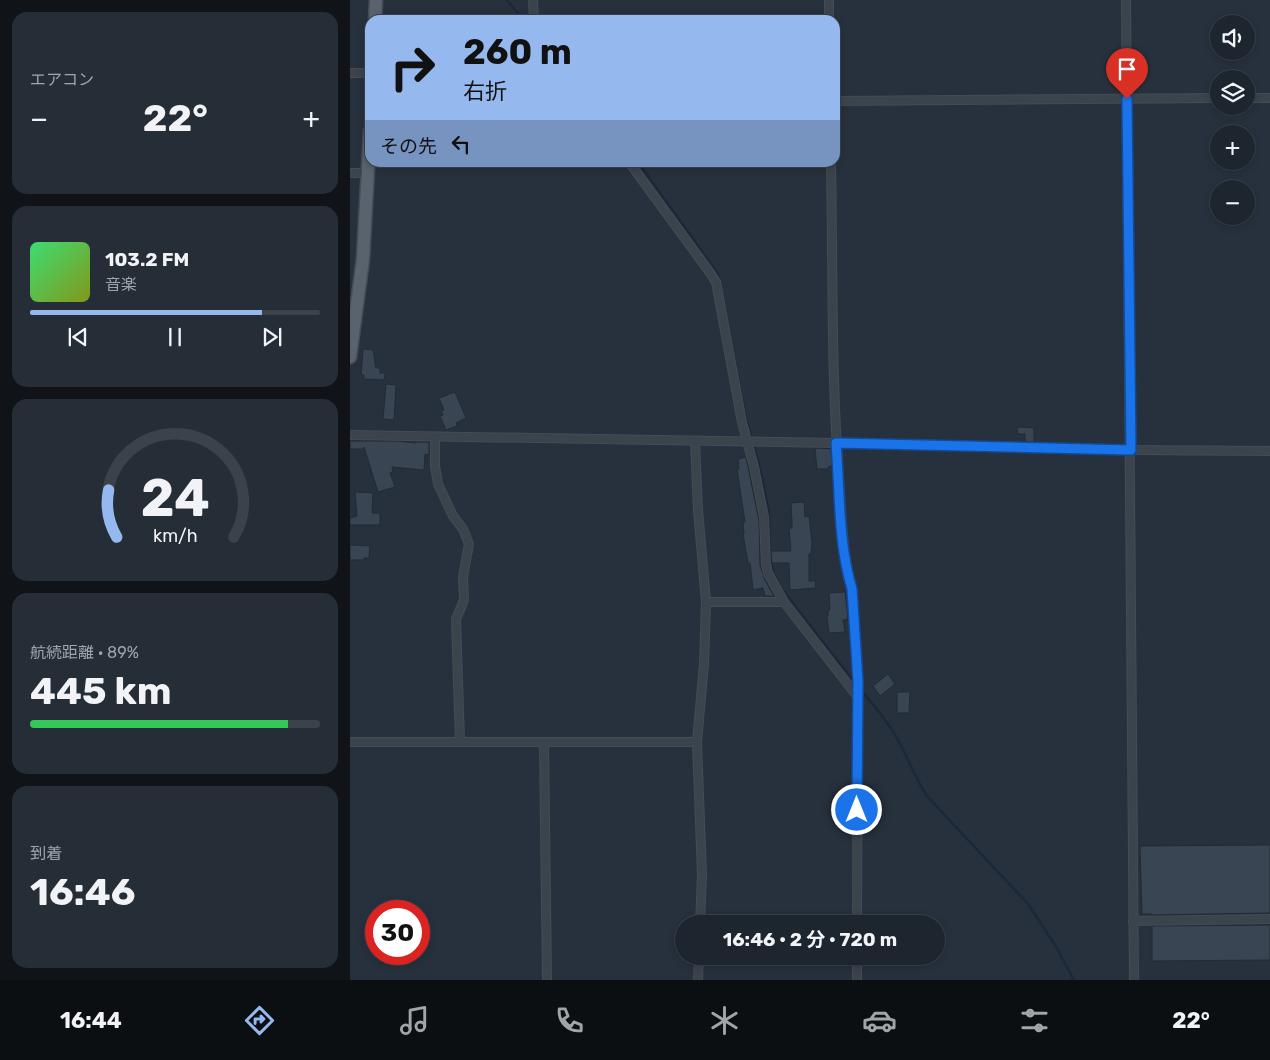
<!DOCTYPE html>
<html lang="ja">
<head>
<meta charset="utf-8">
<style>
	body { margin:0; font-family:Rubik,"Noto Sans JP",sans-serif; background:#252d36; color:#f1f3f6; height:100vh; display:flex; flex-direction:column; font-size:19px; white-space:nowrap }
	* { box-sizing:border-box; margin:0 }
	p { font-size:16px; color:#a0a5aa }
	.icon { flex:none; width:28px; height:28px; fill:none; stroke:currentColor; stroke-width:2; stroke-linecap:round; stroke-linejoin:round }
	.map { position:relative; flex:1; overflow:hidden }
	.side { display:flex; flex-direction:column; gap:12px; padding:12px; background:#101419; width:350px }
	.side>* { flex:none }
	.banner { position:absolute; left:15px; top:15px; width:475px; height:152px; border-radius:15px; box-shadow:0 2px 8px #0003,0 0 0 1px #3b424a; background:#95b8ef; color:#111; overflow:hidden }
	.fabs { position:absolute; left:860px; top:15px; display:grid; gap:10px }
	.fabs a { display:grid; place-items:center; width:45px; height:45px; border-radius:50%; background:#1d252e; box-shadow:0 2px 8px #0003,0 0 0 1px #3b424a; font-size:25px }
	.speed { position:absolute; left:15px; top:900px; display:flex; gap:10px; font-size:25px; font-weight:700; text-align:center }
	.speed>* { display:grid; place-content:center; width:65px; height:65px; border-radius:50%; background:#1d252e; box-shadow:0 2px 8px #0003,0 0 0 1px #3b424a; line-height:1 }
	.speed .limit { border:8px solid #d22; background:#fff; color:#111 }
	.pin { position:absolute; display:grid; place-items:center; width:42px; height:42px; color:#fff; margin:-51px -21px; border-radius:50% 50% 50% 0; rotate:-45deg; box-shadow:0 0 5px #0007 }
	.pin .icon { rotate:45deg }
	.me { position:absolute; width:55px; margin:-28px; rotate:0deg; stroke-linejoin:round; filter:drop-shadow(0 0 4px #0008) }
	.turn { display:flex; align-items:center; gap:18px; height:105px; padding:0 15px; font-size:22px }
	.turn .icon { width:65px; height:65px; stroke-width:2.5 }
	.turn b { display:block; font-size:35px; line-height:42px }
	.then { display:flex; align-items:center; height:48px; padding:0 15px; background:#0003; gap:10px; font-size:19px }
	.big { font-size:38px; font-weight:700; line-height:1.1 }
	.side .tile { flex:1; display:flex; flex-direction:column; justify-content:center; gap:8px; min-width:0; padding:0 18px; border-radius:15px; background:#252d36 }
	.side .dial { align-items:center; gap:0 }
	.dial svg { height:130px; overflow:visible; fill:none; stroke:#3b424a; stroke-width:7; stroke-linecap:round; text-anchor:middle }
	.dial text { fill:#f1f3f6; stroke:none }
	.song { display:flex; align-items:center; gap:15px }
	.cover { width:60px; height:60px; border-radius:8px; background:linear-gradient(135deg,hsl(140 70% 55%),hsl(70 70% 35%)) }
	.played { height:5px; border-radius:2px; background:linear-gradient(90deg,#95b8ef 80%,#3b424a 80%) }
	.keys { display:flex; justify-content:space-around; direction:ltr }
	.heat { display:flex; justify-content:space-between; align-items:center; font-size:28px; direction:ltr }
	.charge { height:8px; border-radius:4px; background:linear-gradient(90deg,#34c759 89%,#3b424a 0) }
	.trip { position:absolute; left:325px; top:915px; width:270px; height:50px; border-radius:25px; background:#1d252e; box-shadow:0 2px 8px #0003,0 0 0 1px #3b424a; font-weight:700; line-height:50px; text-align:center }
	.menu { display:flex; height:80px; justify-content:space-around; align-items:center; background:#0c0f12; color:#a0a5aa }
	.menu .icon { width:35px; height:35px }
	.menu .current { color:#95b8ef }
	.menu b { font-size:22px; color:#f1f3f6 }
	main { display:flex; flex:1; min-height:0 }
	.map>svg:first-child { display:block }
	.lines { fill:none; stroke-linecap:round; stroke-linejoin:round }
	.stream { stroke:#1b283a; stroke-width:2.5 }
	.building { fill:#394553; stroke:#222a34 }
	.street-casing { stroke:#444c56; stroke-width:10 }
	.primary-casing { stroke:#444c56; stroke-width:15 }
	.street { stroke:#3b434d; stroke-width:8 }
	.primary { stroke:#59626d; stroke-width:12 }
	.route-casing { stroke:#114b97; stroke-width:12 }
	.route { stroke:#1a73e8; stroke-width:9 }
</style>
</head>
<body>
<main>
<section class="side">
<div class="tile"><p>エアコン</p>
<div class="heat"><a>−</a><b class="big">22°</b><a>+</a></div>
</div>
<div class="tile">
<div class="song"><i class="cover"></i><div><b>103.2 FM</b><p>音楽</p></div></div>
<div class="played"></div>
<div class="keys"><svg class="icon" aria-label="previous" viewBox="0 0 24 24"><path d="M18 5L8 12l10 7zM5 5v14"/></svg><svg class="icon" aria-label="pause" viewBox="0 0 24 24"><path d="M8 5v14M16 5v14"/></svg><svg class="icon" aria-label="next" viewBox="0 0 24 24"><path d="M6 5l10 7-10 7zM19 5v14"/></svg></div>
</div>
<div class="tile dial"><svg viewBox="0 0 100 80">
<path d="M14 69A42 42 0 1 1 86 69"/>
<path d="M14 69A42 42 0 0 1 9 40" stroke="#95b8ef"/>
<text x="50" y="56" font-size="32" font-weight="700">24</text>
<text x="50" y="72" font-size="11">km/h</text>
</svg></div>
<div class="tile"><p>航続距離 · 89%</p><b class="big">445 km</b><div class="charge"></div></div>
<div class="tile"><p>到着</p><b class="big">16:46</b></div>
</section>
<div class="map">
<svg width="920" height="980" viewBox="0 0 920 980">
	<rect width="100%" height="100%" fill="#27313d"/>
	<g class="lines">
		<g class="stream">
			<path d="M 157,0 L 173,20"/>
			<path d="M 288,162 L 368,274 L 396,418 L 409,464 L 419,512 L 420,560 L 423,572 L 431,588 L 505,683"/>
			<path d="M 510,689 C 523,705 538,721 548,740 C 558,758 565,778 577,796 L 678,904 L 705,945 L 724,980"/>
		</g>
	</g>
	<g class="building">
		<path d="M 13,349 L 23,350 L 26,368 L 30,368 L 30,373 L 35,373 L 34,380 L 14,379 L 14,375 L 11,375 Z"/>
		<path d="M 36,384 L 46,385 L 44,420 L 33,419 Z"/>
		<path d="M 105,392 L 116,418 L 106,423 L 107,426 L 96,430 L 90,416 L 93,415 L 91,411 L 94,410 L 89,398 Z"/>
		<path d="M 668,427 L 684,428 L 684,442 L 675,442 L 675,434 L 667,434 Z"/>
		<path d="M 0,441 L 47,441 L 65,443 L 67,442 L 77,442 L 79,443 L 79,455 L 75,454 L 74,470 L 42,467 L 43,472 L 40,473 L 45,487 L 28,492 L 14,447 L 14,449 L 0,449 Z"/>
		<path d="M 467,448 L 481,449 L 482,466 L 478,467 L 478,469 L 467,469 L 465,450 Z"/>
		<path d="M 396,457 L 409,521 L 410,565 L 415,580 L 424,596 L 415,596 L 413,588 L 403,590 L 400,563 L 398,563 L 393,534 L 394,534 L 393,522 L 395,522 L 387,469 L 389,469 L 388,459 Z"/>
		<path d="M 5,492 L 23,493 L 22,513 L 30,513 L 30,525 L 0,525 L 0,518 L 7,516 Z"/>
		<path d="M 454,502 L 455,517 L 459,516 L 462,543 L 461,554 L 459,554 L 459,581 L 465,581 L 466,588 L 440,590 L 439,563 L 422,563 L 421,551 L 441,551 L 439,528 L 442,528 L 442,523 L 441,503 Z"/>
		<path d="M 0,545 L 20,546 L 19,558 L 14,558 L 14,560 L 0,560 Z"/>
		<path d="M 495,592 L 498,619 L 493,620 L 495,632 L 479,633 L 477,616 L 478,616 L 478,610 L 480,610 L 479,593 Z"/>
		<path d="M 538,674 L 545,684 L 530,696 L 523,686 Z"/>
		<path d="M 547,692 L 560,692 L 559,713 L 547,713 Z"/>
		<path d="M 920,845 L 920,913 L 802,915 L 802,914 L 792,914 L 790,846 Z"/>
		<path d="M 920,925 L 920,960 L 802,961 L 802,926 Z"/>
	</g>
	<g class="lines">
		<defs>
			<g id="street">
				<path d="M 183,0 L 184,20"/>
				<path d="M 479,0 L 479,20"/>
				<path d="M 776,0 L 784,980"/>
				<path d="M 0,73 L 20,73"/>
				<path d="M 896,98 L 920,98"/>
				<path d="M 485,101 L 869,98"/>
				<path d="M 279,162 L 361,274 L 366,282 L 392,422 L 404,467 L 414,517 L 416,564 L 418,573 L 434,602"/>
				<path d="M 481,162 C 483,268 481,374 489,479 C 492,515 492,554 502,589 L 508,681 L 507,924"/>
				<path d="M 0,173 L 18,173"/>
				<path d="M 0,435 L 486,443 L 781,450 L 920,451"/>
				<path d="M 85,437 L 85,466 L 88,484 L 103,516 L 113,529 L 119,544 L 113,577 L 114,600 L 106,619 L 110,742"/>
				<path d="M 345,441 L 348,510 L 356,602 L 354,664 L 347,742 L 352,875 L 350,924"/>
				<path d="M 356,602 L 434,602 L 507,696"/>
				<path d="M 0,742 L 347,742"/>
				<path d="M 194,743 L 197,980"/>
				<path d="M 783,921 L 920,919"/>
				<path d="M 348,980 L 349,956"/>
				<path d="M 507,980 L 507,956"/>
			</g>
			<g id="primary">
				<path d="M 25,20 L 26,0"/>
				<path d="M 0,357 L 13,259 L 20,131"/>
			</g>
		</defs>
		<use href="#street" class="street-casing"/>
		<use href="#primary" class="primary-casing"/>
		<use href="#street" class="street"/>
		<use href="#primary" class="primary"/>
	</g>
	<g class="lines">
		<defs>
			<path id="route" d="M 507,810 L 508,681 L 502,589 C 488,543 490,491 486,443 L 781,450 L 777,99"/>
		</defs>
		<use href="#route" class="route-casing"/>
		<use href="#route" class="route"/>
	</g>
</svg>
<div class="fabs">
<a><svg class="icon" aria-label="sound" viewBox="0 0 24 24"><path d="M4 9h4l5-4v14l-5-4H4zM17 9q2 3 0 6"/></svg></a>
<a><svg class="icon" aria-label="layers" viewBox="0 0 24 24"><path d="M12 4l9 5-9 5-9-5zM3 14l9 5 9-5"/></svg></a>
<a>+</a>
<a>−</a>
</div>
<div class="speed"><div class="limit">30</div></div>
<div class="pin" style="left:777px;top:99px;background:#d93025"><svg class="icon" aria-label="arrive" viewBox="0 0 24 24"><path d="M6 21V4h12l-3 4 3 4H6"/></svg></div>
<svg class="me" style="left:507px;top:810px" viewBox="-20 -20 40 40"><circle r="17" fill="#1a73e8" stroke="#fff" stroke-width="3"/><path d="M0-11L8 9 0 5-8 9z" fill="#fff"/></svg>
<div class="trip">16:46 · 2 分 · 720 m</div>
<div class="banner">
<div class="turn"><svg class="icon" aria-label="right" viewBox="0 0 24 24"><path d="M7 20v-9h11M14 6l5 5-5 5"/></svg><div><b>260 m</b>右折</div></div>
<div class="then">その先<svg class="icon" aria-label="left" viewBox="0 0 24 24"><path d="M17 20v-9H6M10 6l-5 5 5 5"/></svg></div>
</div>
</div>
</main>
<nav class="menu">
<b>16:44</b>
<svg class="icon current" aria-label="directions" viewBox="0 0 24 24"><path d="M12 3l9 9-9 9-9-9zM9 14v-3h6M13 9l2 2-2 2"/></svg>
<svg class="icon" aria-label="music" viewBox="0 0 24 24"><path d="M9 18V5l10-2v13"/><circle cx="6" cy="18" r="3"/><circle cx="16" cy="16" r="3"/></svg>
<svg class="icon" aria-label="phone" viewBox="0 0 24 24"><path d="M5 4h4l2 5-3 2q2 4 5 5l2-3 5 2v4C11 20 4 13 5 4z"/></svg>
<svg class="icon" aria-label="climate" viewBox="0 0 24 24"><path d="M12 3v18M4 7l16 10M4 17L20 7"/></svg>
<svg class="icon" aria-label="car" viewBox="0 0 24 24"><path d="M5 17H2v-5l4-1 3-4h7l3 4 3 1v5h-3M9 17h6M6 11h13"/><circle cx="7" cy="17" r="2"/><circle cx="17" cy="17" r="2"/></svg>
<svg class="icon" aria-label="filters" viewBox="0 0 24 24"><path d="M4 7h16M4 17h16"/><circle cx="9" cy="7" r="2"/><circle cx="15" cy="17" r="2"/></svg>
<b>22°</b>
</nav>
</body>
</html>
